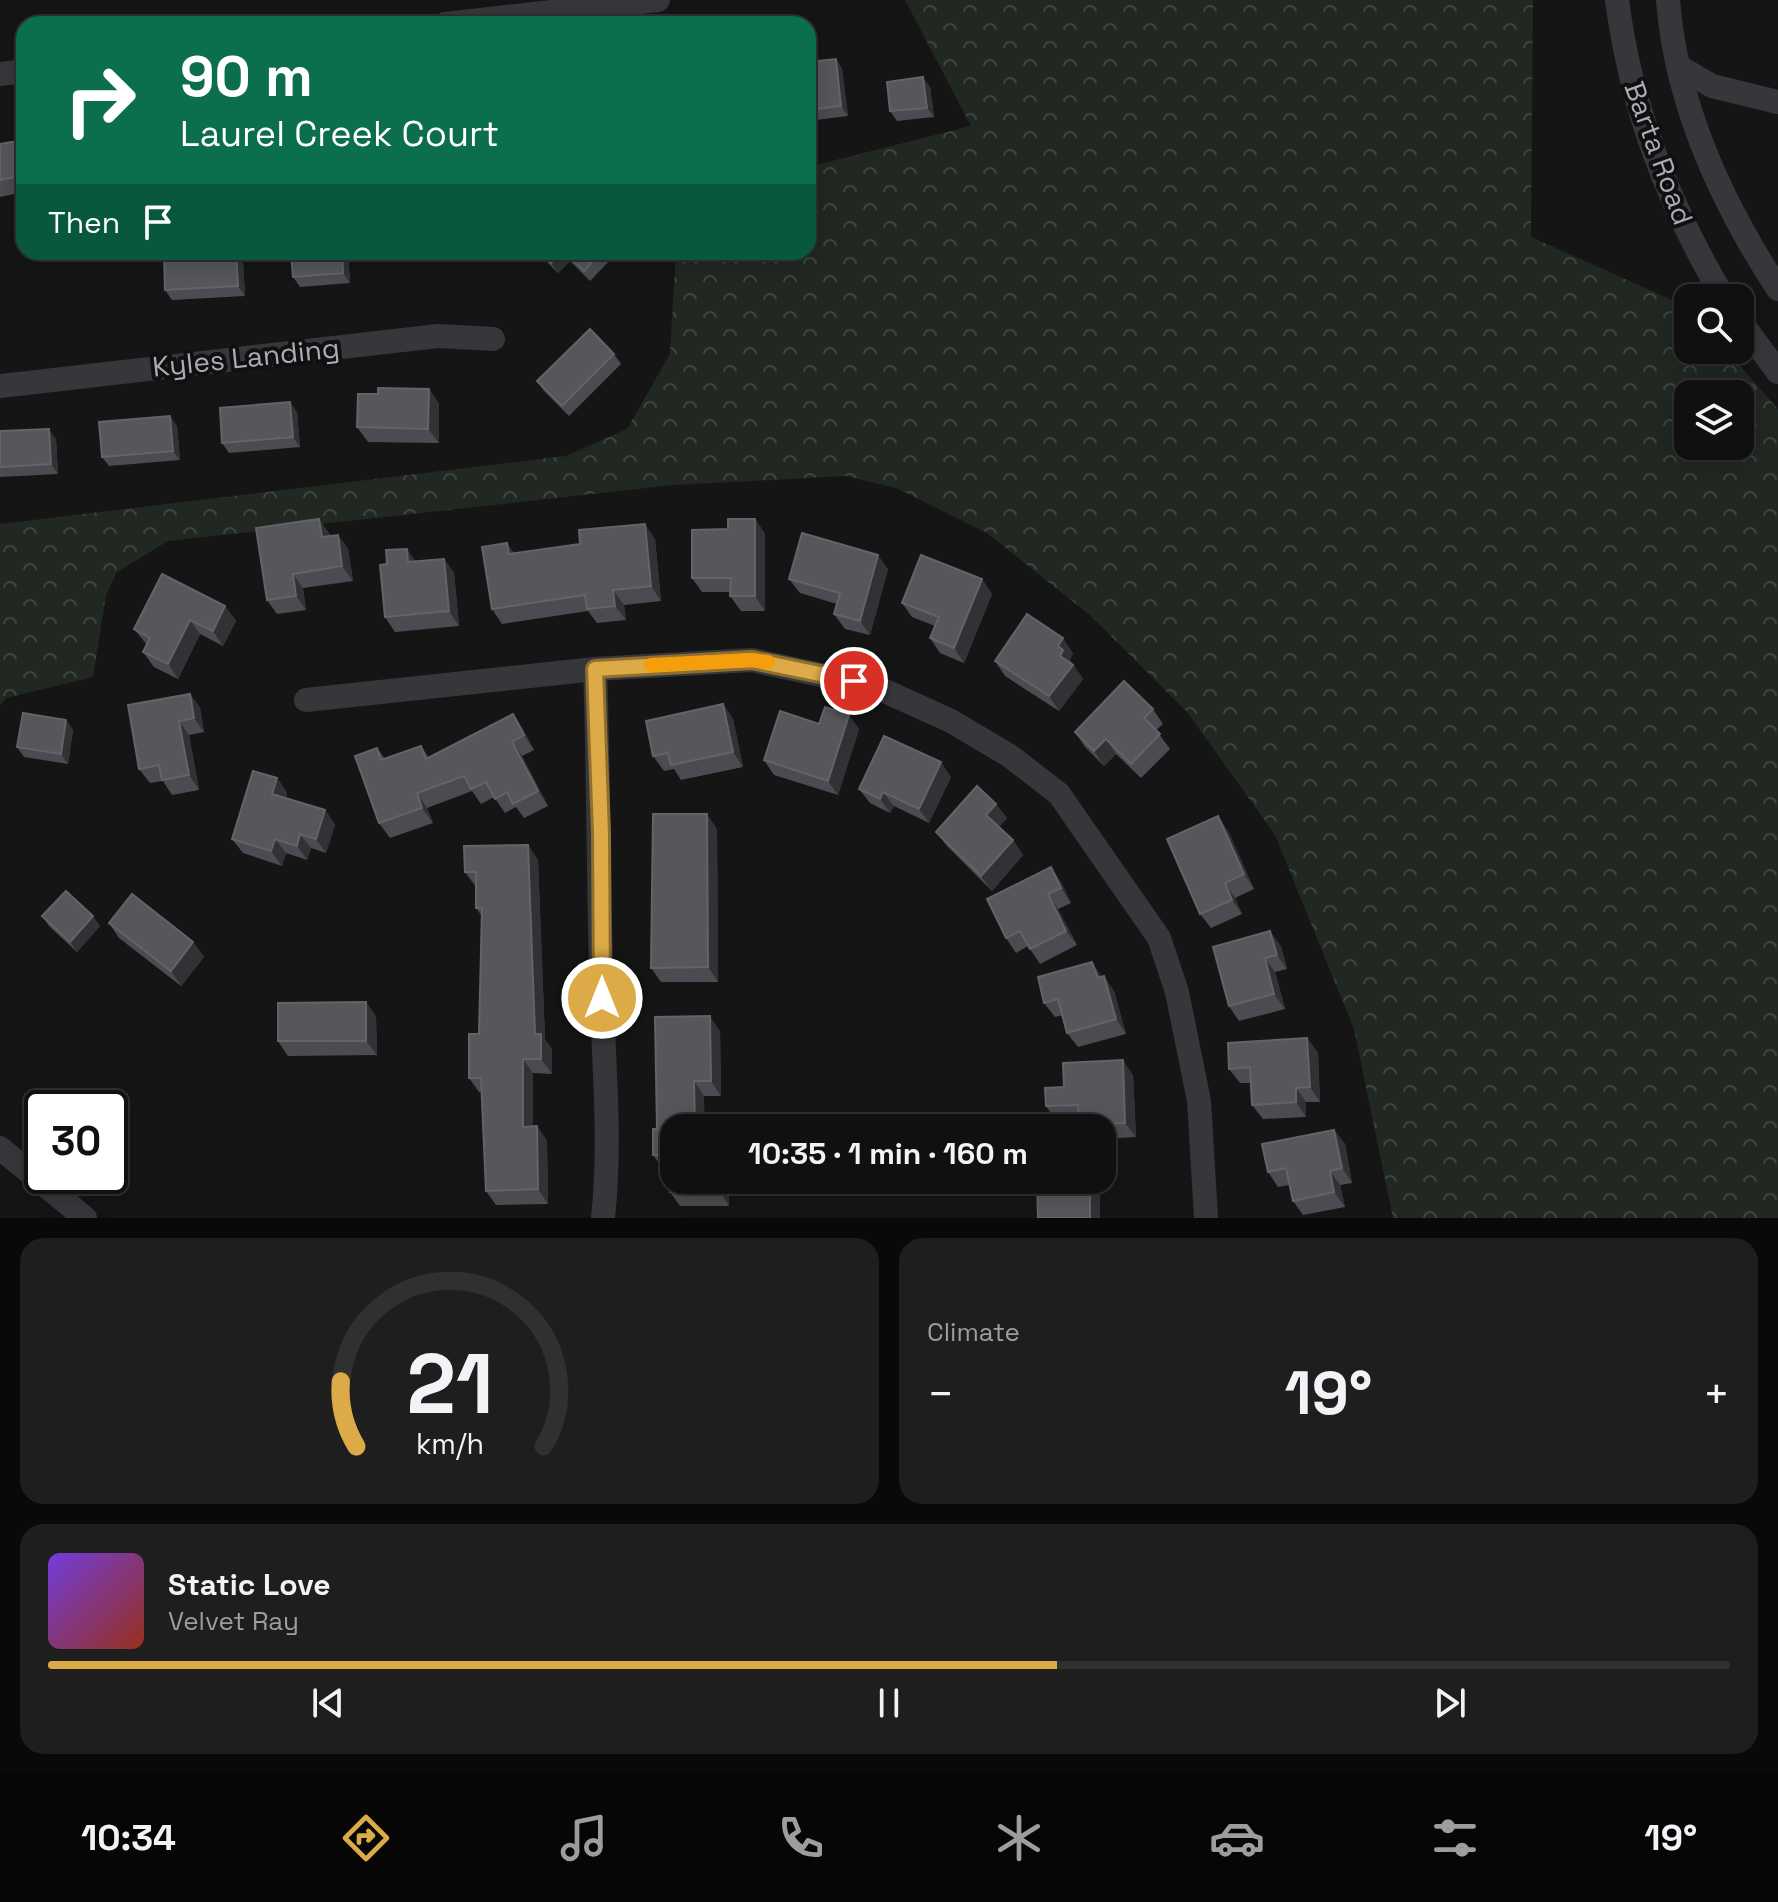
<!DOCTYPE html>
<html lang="en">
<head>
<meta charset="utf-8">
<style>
	body { margin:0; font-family:"Space Grotesk",sans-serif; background:#1e1e1e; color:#f1f3f6; height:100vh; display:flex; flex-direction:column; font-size:30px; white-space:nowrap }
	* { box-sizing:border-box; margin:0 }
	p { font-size:26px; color:#9c9d9f }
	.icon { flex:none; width:44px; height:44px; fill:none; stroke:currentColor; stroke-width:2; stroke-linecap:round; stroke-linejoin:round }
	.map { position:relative; height:1218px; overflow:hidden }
	.drawer { display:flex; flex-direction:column; gap:20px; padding:20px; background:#090909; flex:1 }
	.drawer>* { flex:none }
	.top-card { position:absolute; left:16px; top:16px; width:800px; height:244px; border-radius:24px; box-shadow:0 4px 20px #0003,0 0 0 2px #303030; background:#0b6e4f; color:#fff; overflow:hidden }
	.tools { position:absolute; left:1674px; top:284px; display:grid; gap:16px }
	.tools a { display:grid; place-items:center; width:80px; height:80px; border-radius:16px; background:#101010; box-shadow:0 4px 20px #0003,0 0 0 2px #303030; font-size:40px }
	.speed { position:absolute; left:24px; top:1090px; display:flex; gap:16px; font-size:40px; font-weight:700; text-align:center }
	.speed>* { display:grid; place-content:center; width:104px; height:104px; border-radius:50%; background:#101010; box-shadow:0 4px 20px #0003,0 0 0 2px #303030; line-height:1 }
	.speed .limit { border:4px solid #111; border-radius:12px; background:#fff; color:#111 }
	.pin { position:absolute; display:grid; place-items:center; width:68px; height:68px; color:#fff; margin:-34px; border:4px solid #fff; border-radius:50%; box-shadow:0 2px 8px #0007 }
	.me { position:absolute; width:88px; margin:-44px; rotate:0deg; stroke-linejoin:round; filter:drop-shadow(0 0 6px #0008) }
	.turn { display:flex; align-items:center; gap:28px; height:168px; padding:0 32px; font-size:36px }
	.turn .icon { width:104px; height:104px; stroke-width:2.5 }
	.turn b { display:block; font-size:56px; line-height:68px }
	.then { display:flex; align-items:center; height:76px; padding:0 32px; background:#0003; gap:16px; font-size:30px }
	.big { font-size:60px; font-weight:700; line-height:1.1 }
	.drawer .card { flex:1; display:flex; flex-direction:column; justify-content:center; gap:12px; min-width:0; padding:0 28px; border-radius:24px; background:#1e1e1e }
	.drawer .dial { align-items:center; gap:0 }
	.dial svg { height:208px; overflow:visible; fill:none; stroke:#303030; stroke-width:7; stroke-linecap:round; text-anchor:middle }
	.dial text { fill:#f1f3f6; stroke:none }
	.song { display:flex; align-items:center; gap:24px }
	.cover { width:96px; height:96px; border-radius:12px; background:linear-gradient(135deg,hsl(260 70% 55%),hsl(10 70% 35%)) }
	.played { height:8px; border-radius:4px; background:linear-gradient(90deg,#dcaa47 60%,#303030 60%) }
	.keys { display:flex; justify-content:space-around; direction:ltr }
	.heat { display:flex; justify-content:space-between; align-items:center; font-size:44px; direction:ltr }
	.drawer .tiles { flex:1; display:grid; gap:20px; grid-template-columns:1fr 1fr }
	.card:last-child { grid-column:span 2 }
	.trip { position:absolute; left:660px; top:1114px; width:456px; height:80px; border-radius:24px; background:#101010; box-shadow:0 4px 20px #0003,0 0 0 2px #303030; font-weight:700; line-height:80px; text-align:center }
	.menu { display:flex; height:128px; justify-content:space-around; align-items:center; background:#060606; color:#9c9d9f }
	.menu .icon { width:56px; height:56px }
	.menu .current { color:#dcaa47 }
	.menu b { font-size:36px; color:#f1f3f6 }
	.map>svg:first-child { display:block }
	.forest { fill:url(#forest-crowns); fill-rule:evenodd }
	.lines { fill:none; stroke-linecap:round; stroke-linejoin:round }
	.minor { stroke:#36373b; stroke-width:24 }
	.wall { fill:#4b4c51 }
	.shaded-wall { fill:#313235 }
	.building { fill:#55575b; stroke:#626469; stroke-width:2 }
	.route-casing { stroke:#8f6e2e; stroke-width:20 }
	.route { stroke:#dcaa47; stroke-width:14 }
	.slow { stroke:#f59e0b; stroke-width:14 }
	.labels { text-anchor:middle; stroke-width:8; stroke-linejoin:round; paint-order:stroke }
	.street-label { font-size:28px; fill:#a8acb5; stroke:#101011 }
</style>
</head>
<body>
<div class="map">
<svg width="1778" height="1218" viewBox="0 0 1778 1218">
	<defs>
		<pattern id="forest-crowns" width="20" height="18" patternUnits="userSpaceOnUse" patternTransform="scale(2)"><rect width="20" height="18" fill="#212822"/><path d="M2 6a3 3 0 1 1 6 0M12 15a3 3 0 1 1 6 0" fill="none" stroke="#3e4440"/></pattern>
	</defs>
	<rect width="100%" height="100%" fill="#151516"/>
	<path class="forest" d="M 905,0 L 1533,0 L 1531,237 L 1688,307 L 1688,350 L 1726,350 L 1778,409 L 1778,1218 L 1393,1218 L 1354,1029 L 1275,835 L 1187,712 L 1091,616 L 987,533 L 896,488 L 846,476 L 674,485 L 168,541 L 117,572 L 106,595 L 93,677 L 6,698 L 0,706 L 0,524 L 566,456 L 627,429 L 670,354 L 676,252 L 808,252 L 808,167 L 971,126 ZM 1688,394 L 1740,394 L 1740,446 L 1688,446 Z"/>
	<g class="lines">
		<g class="minor">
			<path d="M 1617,0 C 1631,108 1668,204 1724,298"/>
			<path d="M 1668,0 C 1676,104 1721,202 1778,289"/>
			<path d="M 445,24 L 658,0"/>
			<path d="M 1678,66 L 1712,86 L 1778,102"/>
			<path d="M 0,74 L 24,71"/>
			<path d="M 1740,321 L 1778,372"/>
			<path d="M 0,386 L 438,336 L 493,339"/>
			<path d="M 595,669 C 599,779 598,889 602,999 C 604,1072 611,1144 603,1218"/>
			<path d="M 306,700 L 595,669 L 752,660 L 876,687 L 951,721 L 1010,756 L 1059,794 L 1159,938 L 1177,992 L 1199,1101 L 1206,1218"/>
			<path d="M 0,1148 L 85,1218"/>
		</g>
	</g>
	<g class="wall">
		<path d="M 836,59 L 842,69 L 848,116 L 808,121 L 808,62 Z"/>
		<path d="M 930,87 L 934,117 L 897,121 L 890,111 Z"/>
		<path d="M 24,140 L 24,192 L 0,197 L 0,144 Z"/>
		<path d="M 236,252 L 243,262 L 245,296 L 172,300 L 165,290 Z"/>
		<path d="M 348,252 L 350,283 L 300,287 L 293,277 Z"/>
		<path d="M 537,252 L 615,252 L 616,254 L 590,281 L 570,261 L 558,273 Z"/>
		<path d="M 614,354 L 621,364 L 569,416 L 544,391 L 537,381 Z"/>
		<path d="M 429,389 L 439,404 L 439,443 L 368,442 L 357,427 L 378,394 Z"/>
		<path d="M 297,412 L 300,447 L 229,453 L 222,443 Z"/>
		<path d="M 177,426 L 180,460 L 109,466 L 102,457 Z"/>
		<path d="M 0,431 L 56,439 L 58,474 L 0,477 Z"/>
		<path d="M 755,519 L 765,534 L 765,611 L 741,611 L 730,596 L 731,592 L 702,592 L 692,578 L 728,529 Z"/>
		<path d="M 330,534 L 330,536 L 338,535 L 348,549 L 353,581 L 303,588 L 306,610 L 277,614 L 267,600 Z"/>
		<path d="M 655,539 L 661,601 L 624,605 L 626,620 L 597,623 L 588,611 L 502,624 L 492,609 L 507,543 L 514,553 L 580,544 Z"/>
		<path d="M 444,559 L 454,573 L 459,626 L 395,632 L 385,617 L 415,561 Z"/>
		<path d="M 888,569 L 870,635 L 845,629 L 834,614 L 837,604 L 800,593 L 789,579 Z"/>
		<path d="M 982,579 L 992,594 L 964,663 L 940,653 L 930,638 L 935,626 L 912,617 L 902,603 Z"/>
		<path d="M 225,606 L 236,621 L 223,646 L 200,634 L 178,679 L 154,667 L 143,652 L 147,645 L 134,629 Z"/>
		<path d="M 1073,653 L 1070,660 L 1083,679 L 1059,711 L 1005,676 L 995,661 Z"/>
		<path d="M 190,694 L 200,708 L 204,732 L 189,735 L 199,790 L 172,795 L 163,781 L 150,783 L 139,769 Z"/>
		<path d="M 723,704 L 733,719 L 743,767 L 681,780 L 674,769 L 664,771 L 653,756 Z"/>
		<path d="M 1153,709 L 1163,724 L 1156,730 L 1170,749 L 1141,778 L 1116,754 L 1104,766 L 1085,747 L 1075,732 Z"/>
		<path d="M 513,714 L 523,729 L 534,750 L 522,756 L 548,806 L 524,818 L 516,807 L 505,813 L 494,797 L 481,804 L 472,791 L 427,808 L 433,823 L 390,838 L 379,823 L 377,748 L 385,759 L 421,746 L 429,758 Z"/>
		<path d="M 66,720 L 73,730 L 68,764 L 24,757 L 17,747 Z"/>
		<path d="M 819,724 L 859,729 L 838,795 L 774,775 L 764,760 Z"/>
		<path d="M 951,777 L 929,823 L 894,806 L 890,813 L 870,803 L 859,789 Z"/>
		<path d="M 277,778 L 287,793 L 286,798 L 325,810 L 335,825 L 326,853 L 311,848 L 307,860 L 286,853 L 282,866 L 243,853 L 232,839 Z"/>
		<path d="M 996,804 L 1007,818 L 999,827 L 1013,840 L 1023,855 L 992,891 L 947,846 L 936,832 Z"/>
		<path d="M 717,829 L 718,982 L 661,982 L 651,968 Z"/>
		<path d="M 1228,831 L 1254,889 L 1235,898 L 1242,914 L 1211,928 L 1200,914 Z"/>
		<path d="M 528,845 L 538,860 L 545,1040 L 552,1049 L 552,1074 L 533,1073 L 533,1127 L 537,1126 L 547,1141 L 548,1204 L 496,1205 L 486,1191 L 482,1092 L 479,1092 L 469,1078 L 479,1034 L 482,916 L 476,908 L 476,887 L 465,872 Z"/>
		<path d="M 1061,882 L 1071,903 L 1058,909 L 1077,945 L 1040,964 L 1028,946 L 1016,953 L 1006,938 Z"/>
		<path d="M 42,916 L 100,926 L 77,952 L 49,926 Z"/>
		<path d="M 109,923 L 193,942 L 204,957 L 181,986 L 119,938 Z"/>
		<path d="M 1281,946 L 1287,969 L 1275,972 L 1285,1009 L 1239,1021 L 1229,1006 L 1213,947 Z"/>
		<path d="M 1102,977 L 1114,991 L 1126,1034 L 1078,1047 L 1067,1033 L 1063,1015 L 1055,1017 L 1044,1003 Z"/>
		<path d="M 366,1002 L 376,1017 L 377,1055 L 288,1056 L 278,1041 Z"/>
		<path d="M 720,1031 L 721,1096 L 704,1096 L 674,1180 L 729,1180 L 729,1206 L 680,1206 L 670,1192 L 670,1170 L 664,1170 L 653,1155 L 657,1129 Z"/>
		<path d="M 1307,1038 L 1318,1053 L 1320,1102 L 1306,1102 L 1306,1117 L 1263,1119 L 1252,1105 L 1251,1083 L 1240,1083 L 1229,1069 Z"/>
		<path d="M 1133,1075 L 1136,1137 L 1102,1139 L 1102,1128 L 1081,1128 L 1079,1125 L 1078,1120 L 1056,1121 L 1046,1106 L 1064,1087 Z"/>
		<path d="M 1334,1130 L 1345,1144 L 1352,1183 L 1340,1185 L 1345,1207 L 1303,1215 L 1293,1201 L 1289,1185 L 1278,1187 L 1268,1172 Z"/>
	</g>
	<g class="shaded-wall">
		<path d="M 836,59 L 842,69 L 848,116 L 841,106 Z"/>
		<path d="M 923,77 L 930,87 L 934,117 L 927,108 Z"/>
		<path d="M 236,252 L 243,262 L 245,296 L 238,286 Z"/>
		<path d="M 342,252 L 348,252 L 350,283 L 343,273 Z"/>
		<path d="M 562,252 L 564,252 L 570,261 L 558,273 L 551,263 Z"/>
		<path d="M 429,389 L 439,404 L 439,443 L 428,429 Z"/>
		<path d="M 290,402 L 297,412 L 300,447 L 293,437 Z"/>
		<path d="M 170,416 L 177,426 L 180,460 L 173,451 Z"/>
		<path d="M 49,429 L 56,439 L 58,474 L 51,464 Z"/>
		<path d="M 319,519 L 330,534 L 332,552 L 322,537 Z"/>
		<path d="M 755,519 L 765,534 L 765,611 L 755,596 Z"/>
		<path d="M 645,524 L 655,539 L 661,601 L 651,586 Z"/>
		<path d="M 338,535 L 348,549 L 353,581 L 342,566 Z"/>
		<path d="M 507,543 L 517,558 L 509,554 Z"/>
		<path d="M 407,549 L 417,563 L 408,562 Z"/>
		<path d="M 878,555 L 888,569 L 870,635 L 860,621 Z"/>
		<path d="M 444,559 L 454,573 L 459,626 L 449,611 Z"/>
		<path d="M 293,574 L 303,588 L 306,610 L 296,596 Z"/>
		<path d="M 982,579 L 992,594 L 964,663 L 954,648 Z"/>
		<path d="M 613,590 L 624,605 L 626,620 L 615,606 Z"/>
		<path d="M 225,606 L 236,621 L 223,646 L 213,631 Z"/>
		<path d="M 190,620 L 200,634 L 178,679 L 168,664 Z"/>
		<path d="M 1063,638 L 1073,653 L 1070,660 L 1083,679 L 1059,711 L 1049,696 L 1060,656 L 1058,646 Z"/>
		<path d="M 190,694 L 200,708 L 204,732 L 194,718 Z"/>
		<path d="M 723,704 L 733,719 L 743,767 L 733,752 Z"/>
		<path d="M 513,714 L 523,729 L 534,750 L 524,735 Z"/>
		<path d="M 849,715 L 859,729 L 838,795 L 828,781 Z"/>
		<path d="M 66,720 L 73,730 L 68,764 L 61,754 Z"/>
		<path d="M 179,721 L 189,735 L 199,790 L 189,775 Z"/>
		<path d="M 1106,739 L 1116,754 L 1104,766 L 1094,751 Z"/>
		<path d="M 512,742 L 522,756 L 548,806 L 538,791 Z"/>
		<path d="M 941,762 L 951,777 L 929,823 L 919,809 Z"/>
		<path d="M 277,778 L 287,793 L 283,809 L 272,794 Z"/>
		<path d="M 883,792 L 894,806 L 890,813 L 880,799 Z"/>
		<path d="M 417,793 L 427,808 L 433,823 L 422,808 Z"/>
		<path d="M 996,804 L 1007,818 L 996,830 L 986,815 Z"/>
		<path d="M 325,810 L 335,825 L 326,853 L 316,839 Z"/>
		<path d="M 707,814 L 717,829 L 718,982 L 708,967 Z"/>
		<path d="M 1218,816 L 1228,831 L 1254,889 L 1244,874 Z"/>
		<path d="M 300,834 L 311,848 L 307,860 L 297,846 Z"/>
		<path d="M 275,839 L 286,853 L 282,866 L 271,851 Z"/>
		<path d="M 1013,840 L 1023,855 L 992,891 L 981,876 Z"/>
		<path d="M 528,845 L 538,860 L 545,1040 L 552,1049 L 552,1074 L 541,1059 L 535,1034 Z"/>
		<path d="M 1051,867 L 1061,882 L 1071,903 L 1061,888 Z"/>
		<path d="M 1225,883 L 1235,898 L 1242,914 L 1232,900 Z"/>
		<path d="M 1048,894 L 1058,909 L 1077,945 L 1066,931 Z"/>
		<path d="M 93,916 L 100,926 L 77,952 L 70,942 Z"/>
		<path d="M 1270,931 L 1281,946 L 1287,969 L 1277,955 Z"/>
		<path d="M 193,942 L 204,957 L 181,986 L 171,971 Z"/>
		<path d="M 1265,958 L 1275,972 L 1285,1009 L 1274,994 Z"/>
		<path d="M 1092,962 L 1102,977 L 1098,978 Z"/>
		<path d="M 1104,976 L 1114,991 L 1126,1034 L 1116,1019 Z"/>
		<path d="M 366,1002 L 376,1017 L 377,1055 L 366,1041 Z"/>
		<path d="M 710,1016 L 720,1031 L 721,1096 L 711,1081 Z"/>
		<path d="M 1307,1038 L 1318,1053 L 1320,1102 L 1310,1087 Z"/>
		<path d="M 523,1059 L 533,1073 L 533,1141 L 523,1127 Z"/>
		<path d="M 1123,1060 L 1133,1075 L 1136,1137 L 1125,1123 Z"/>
		<path d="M 694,1081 L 704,1096 L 705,1128 L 695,1128 Z"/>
		<path d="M 1296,1088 L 1306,1102 L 1306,1117 L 1296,1102 Z"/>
		<path d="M 537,1126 L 547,1141 L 548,1204 L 538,1189 Z"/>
		<path d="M 1334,1130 L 1345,1144 L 1352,1183 L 1342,1168 Z"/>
		<path d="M 1330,1171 L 1340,1185 L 1345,1207 L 1334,1192 Z"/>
		<path d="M 719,1180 L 729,1180 L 729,1206 L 719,1191 Z"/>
		<rect x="1090" y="1180" width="10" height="38"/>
	</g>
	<g class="building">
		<path d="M 836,59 L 841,106 L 808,110 L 808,62 Z"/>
		<path d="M 923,77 L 927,108 L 890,111 L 887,82 Z"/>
		<path d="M 24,140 L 24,175 L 0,180 L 0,144 Z"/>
		<path d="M 236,252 L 238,286 L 165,290 L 164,255 Z"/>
		<path d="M 291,252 L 342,252 L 343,273 L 293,277 Z"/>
		<path d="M 540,252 L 562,252 L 551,263 Z"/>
		<path d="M 564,252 L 601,252 L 584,271 Z"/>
		<path d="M 590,329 L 614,354 L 562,406 L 537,381 Z"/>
		<path d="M 378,388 L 429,389 L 428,429 L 357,427 L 358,394 L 378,394 Z"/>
		<path d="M 290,402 L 293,437 L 222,443 L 220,408 Z"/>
		<path d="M 170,416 L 173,451 L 102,457 L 99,422 Z"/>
		<path d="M 49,429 L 51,464 L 0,467 L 0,431 Z"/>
		<path d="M 319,519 L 322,537 L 338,535 L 342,566 L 293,574 L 296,596 L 267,600 L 256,528 Z"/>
		<path d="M 728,519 L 755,519 L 755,596 L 730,596 L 731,578 L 692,578 L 692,530 L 728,529 Z"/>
		<path d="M 645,524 L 651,586 L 613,590 L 615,606 L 587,609 L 585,595 L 492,609 L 482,547 L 507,543 L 509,554 L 580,544 L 579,530 Z"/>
		<path d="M 802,533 L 878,555 L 860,621 L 834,614 L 840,593 L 789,579 Z"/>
		<path d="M 407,549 L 408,562 L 444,559 L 449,611 L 385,617 L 380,565 L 387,564 L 386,550 Z"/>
		<path d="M 921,555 L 982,579 L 954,648 L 930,638 L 939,617 L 902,603 Z"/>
		<path d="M 162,574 L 225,606 L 213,631 L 190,620 L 168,664 L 143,652 L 150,638 L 134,629 Z"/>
		<path d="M 1027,614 L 1063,638 L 1058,646 L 1063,650 L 1060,656 L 1073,665 L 1049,696 L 995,661 Z"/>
		<path d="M 1124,681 L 1153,709 L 1144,718 L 1160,734 L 1131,764 L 1106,739 L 1094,751 L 1075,732 Z"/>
		<path d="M 190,694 L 194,718 L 179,721 L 189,775 L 162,780 L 159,765 L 139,769 L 128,705 Z"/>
		<path d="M 723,704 L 733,752 L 671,765 L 668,753 L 653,756 L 646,721 Z"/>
		<path d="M 825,707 L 849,715 L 828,781 L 764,760 L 780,711 L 819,724 Z"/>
		<path d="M 23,713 L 66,720 L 61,754 L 17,747 Z"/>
		<path d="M 513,714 L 524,735 L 512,742 L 538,791 L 513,804 L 507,792 L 495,799 L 486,782 L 471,789 L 464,776 L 417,793 L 422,808 L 379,823 L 355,756 L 377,748 L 381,760 L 421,746 L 426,759 Z"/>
		<path d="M 884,736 L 941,762 L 919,809 L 883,792 L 880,799 L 859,789 Z"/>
		<path d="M 253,771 L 277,778 L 272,794 L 325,810 L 316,839 L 300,834 L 297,846 L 275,839 L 271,851 L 232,839 Z"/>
		<path d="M 977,786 L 996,804 L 986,815 L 1013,840 L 981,876 L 936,832 Z"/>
		<path d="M 653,814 L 707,814 L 708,967 L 651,968 Z"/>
		<path d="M 1218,816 L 1244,874 L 1225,883 L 1232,900 L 1200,914 L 1167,839 Z"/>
		<path d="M 528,845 L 535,1034 L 541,1034 L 541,1059 L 523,1059 L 523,1127 L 537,1126 L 538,1189 L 486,1191 L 481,1078 L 469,1078 L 469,1034 L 479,1034 L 482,908 L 476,908 L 476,872 L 465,872 L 464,846 Z"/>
		<path d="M 1051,867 L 1061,888 L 1048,894 L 1066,931 L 1030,949 L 1020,931 L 1006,938 L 987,899 Z"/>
		<path d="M 66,891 L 93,916 L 70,942 L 42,916 Z"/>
		<path d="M 132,894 L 193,942 L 171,971 L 109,923 Z"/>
		<path d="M 1270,931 L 1277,955 L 1265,958 L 1274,994 L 1229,1006 L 1213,947 Z"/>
		<path d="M 1092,962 L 1098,978 L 1104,976 L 1116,1019 L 1067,1033 L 1058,999 L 1044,1003 L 1038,977 Z"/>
		<path d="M 366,1002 L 366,1041 L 278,1041 L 278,1003 Z"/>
		<path d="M 710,1016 L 711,1081 L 694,1081 L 695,1128 L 674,1128 L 674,1180 L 719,1180 L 719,1191 L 670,1192 L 670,1155 L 653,1155 L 653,1129 L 657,1129 L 655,1017 Z"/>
		<path d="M 1307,1038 L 1310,1087 L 1296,1088 L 1296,1102 L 1252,1105 L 1250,1067 L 1229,1069 L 1228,1043 Z"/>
		<path d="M 1123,1060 L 1125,1123 L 1079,1125 L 1078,1105 L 1046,1106 L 1045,1088 L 1064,1087 L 1063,1063 Z"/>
		<path d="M 1334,1130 L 1342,1168 L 1330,1171 L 1334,1192 L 1293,1201 L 1286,1168 L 1268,1172 L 1262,1144 Z"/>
		<path d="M 1037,1180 L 1090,1180 L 1090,1218 L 1038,1218 Z"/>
	</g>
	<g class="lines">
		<defs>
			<path id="route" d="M 602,998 L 601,833 L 595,669 L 752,660 L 854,681"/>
		</defs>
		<use href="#route" class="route-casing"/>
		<use href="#route" class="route"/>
		<path class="slow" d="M 651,665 L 752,660 L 768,662"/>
	</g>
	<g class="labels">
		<g class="street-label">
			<text transform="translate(1659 153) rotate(70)" y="10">Barta Road</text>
			<text transform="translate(246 357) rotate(-6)" y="10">Kyles Landing</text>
		</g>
	</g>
</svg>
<div class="tools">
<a><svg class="icon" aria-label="search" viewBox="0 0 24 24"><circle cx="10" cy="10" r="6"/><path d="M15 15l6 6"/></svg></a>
<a><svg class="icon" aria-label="layers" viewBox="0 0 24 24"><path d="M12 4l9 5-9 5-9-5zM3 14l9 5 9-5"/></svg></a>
</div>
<div class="speed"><div class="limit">30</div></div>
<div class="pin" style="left:854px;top:681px;background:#d93025"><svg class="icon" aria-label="arrive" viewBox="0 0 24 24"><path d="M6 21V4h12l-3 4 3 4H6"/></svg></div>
<svg class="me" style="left:602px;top:998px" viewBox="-20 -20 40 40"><circle r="17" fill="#dcaa47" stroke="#fff" stroke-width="3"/><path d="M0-11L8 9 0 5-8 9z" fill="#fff"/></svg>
<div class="trip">10:35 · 1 min · 160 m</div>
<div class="top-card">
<div class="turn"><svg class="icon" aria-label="right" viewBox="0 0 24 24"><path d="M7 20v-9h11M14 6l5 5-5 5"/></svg><div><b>90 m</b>Laurel Creek Court</div></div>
<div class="then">Then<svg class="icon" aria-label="arrive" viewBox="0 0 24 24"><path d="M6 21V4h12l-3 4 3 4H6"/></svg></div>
</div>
</div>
<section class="drawer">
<div class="tiles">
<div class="card dial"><svg viewBox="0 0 100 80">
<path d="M14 69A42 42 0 1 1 86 69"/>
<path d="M14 69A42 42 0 0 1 8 44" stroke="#dcaa47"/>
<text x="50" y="56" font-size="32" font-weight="700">21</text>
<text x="50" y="72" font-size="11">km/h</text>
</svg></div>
<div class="card"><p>Climate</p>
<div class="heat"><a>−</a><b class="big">19°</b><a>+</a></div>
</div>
<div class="card">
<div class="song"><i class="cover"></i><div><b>Static Love</b><p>Velvet Ray</p></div></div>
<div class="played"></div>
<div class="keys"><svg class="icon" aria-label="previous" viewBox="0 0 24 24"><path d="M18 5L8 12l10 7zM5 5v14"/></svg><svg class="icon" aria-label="pause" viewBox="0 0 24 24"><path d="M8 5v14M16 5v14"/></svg><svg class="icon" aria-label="next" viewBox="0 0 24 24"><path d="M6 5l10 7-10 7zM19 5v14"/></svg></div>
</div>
</div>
</section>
<nav class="menu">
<b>10:34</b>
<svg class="icon current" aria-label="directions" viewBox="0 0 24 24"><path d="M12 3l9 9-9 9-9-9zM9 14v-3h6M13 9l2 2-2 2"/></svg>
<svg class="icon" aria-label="music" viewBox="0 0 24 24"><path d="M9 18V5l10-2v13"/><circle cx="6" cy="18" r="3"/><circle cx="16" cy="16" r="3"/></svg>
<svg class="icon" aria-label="phone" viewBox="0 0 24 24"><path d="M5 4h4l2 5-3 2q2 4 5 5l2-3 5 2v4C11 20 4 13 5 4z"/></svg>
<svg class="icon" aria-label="climate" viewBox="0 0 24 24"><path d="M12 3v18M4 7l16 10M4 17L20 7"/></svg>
<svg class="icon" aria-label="car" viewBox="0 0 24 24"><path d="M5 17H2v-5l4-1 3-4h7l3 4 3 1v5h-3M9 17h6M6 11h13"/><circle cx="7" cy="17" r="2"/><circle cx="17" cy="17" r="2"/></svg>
<svg class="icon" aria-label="filters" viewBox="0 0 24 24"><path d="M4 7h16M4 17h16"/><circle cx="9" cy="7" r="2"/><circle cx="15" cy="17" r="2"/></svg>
<b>19°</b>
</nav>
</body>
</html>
